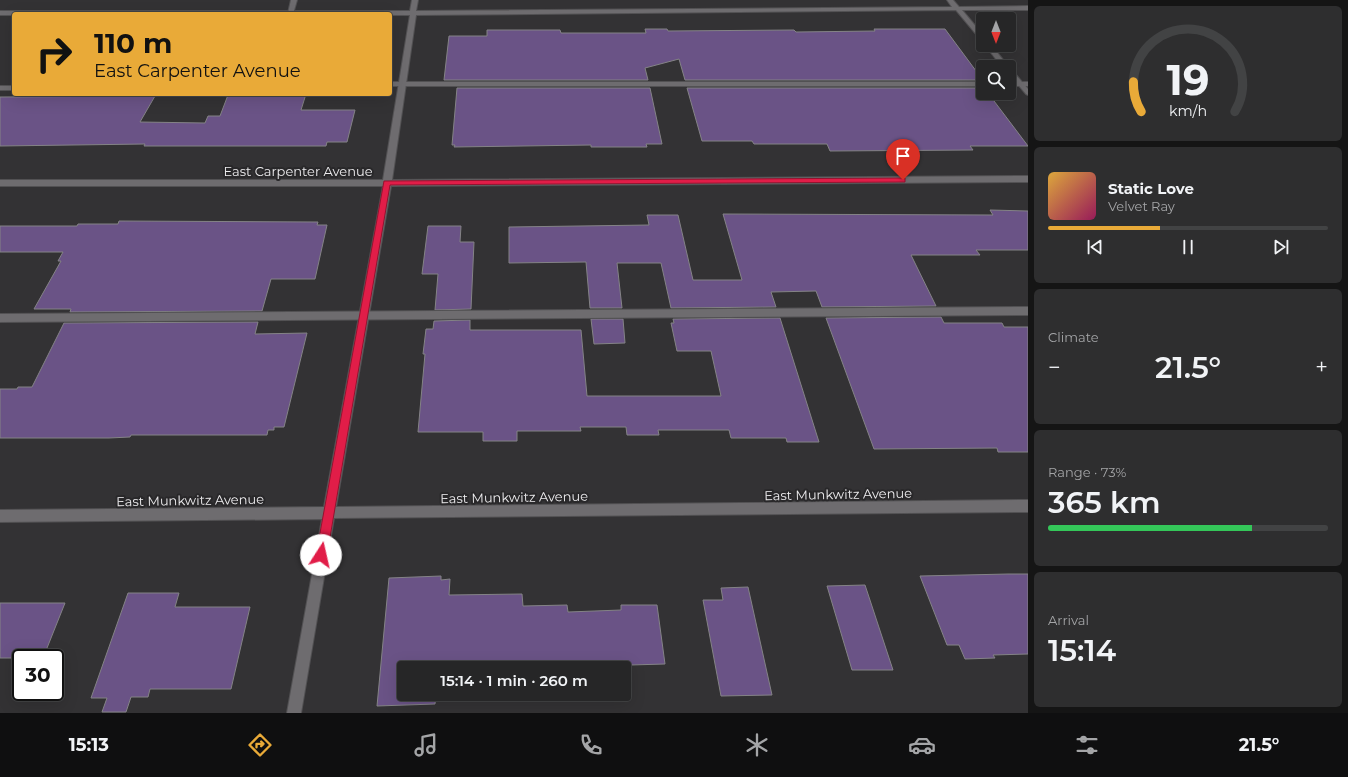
<!DOCTYPE html>
<html lang="en">
<head>
<meta charset="utf-8">
<style>
	body { margin:0; font-family:Montserrat,sans-serif; background:#2e2e2f; color:#f1f3f6; height:100vh; display:flex; flex-direction:column; font-size:15px; white-space:nowrap }
	* { box-sizing:border-box; margin:0 }
	p { font-size:13px; color:#a4a5a7 }
	.icon { flex:none; width:22px; height:22px; fill:none; stroke:currentColor; stroke-width:2; stroke-linecap:round; stroke-linejoin:round }
	.map { position:relative; flex:1; overflow:hidden }
	.drawer { display:flex; flex-direction:column; gap:6px; padding:6px; background:#151515; width:320px }
	.drawer>* { flex:none }
	.guide { position:absolute; left:12px; top:12px; width:380px; height:84px; border-radius:4px; box-shadow:0 4px 16px #0002,0 0 0 1px #424344; background:#e9aa38; color:#111; overflow:hidden }
	.needle { width:26px; rotate:180deg }
	.tools { position:absolute; left:976px; top:12px; display:grid; gap:8px }
	.tools a { display:grid; place-items:center; width:40px; height:40px; border-radius:4px; background:#262627; box-shadow:0 4px 16px #0002,0 0 0 1px #424344; font-size:20px }
	.speed { position:absolute; left:12px; top:649px; display:flex; gap:8px; font-size:20px; font-weight:700; text-align:center }
	.speed>* { display:grid; place-content:center; width:52px; height:52px; border-radius:50%; background:#262627; box-shadow:0 4px 16px #0002,0 0 0 1px #424344; line-height:1 }
	.speed .limit { border:2px solid #111; border-radius:6px; background:#fff; color:#111 }
	.pin { position:absolute; display:grid; place-items:center; width:34px; height:34px; color:#fff; margin:-41px -17px; border-radius:50% 50% 50% 0; rotate:-45deg; box-shadow:0 0 4px #0007 }
	.pin .icon { rotate:45deg }
	.me { position:absolute; width:44px; margin:-22px; rotate:10deg; stroke-linejoin:round; filter:drop-shadow(0 0 3px #0008) }
	.turn { display:flex; align-items:center; gap:14px; height:84px; padding:0 16px; font-size:18px }
	.turn .icon { width:52px; height:52px; stroke-width:2.5 }
	.turn b { display:block; font-size:28px; line-height:34px }
	.big { font-size:30px; font-weight:600; line-height:1.1 }
	.drawer .card { flex:1; display:flex; flex-direction:column; justify-content:center; gap:6px; min-width:0; padding:0 14px; border-radius:6px; background:#2e2e2f }
	.drawer .dial { align-items:center; gap:0 }
	.dial svg { height:104px; overflow:visible; fill:none; stroke:#424344; stroke-width:7; stroke-linecap:round; text-anchor:middle }
	.dial text { fill:#f1f3f6; stroke:none }
	.song { display:flex; align-items:center; gap:12px }
	.cover { width:48px; height:48px; border-radius:6px; background:linear-gradient(135deg,hsl(40 70% 55%),hsl(330 70% 35%)) }
	.played { height:4px; border-radius:2px; background:linear-gradient(90deg,#e9aa38 40%,#424344 40%) }
	.keys { display:flex; justify-content:space-around; direction:ltr }
	.heat { display:flex; justify-content:space-between; align-items:center; font-size:22px; direction:ltr }
	.charge { height:6px; border-radius:3px; background:linear-gradient(90deg,#34c759 73%,#424344 0) }
	.trip { position:absolute; left:397px; top:661px; width:234px; height:40px; border-radius:4px; background:#262627; box-shadow:0 4px 16px #0002,0 0 0 1px #424344; font-weight:600; line-height:40px; text-align:center }
	.tab-bar { display:flex; height:64px; justify-content:space-around; align-items:center; background:#0f0f10; color:#a4a5a7 }
	.tab-bar .icon { width:28px; height:28px }
	.tab-bar .active { color:#e9aa38 }
	.tab-bar b { font-size:18px; color:#f1f3f6 }
	main { display:flex; flex:1; min-height:0 }
	.map>svg:first-child { display:block }
	.building { fill:#6a5386; stroke:#848386 }
	.lines { fill:none; stroke-linecap:round; stroke-linejoin:round }
	.lane-casing { stroke:#525153; stroke-width:2 }
	.street-casing { stroke:#525153; stroke-width:2 }
	.lane { fill:#6e6c6f; fill-rule:evenodd }
	.street { fill:#6e6c6f; fill-rule:evenodd }
	.route { fill:#e11d48; stroke:#92132f }
	.labels { text-anchor:middle; stroke-width:4; stroke-linejoin:round; paint-order:stroke }
	.street-label { font-size:13px; fill:#edecee; stroke:#29282a }
</style>
</head>
<body>
<main>
<div class="map">
<svg width="1028" height="713" viewBox="0 0 1028 713">
	<rect width="100%" height="100%" fill="#333234"/>
	<g class="building">
		<path d="M 645,29 L 667,29 L 668,31 L 794,30 L 796,32 L 875,31 L 874,29 L 945,29 L 982,79 L 977,79 L 978,80 L 685,80 L 679,59 L 645,68 L 648,80 L 444,80 L 449,36 L 487,36 L 487,30 L 560,30 L 561,33 L 646,33 Z"/>
		<path d="M 457,88 L 650,88 L 662,144 L 646,144 L 647,147 L 591,147 L 591,145 L 454,147 L 455,145 L 452,145 Z"/>
		<path d="M 687,88 L 983,88 L 983,93 L 988,93 L 1028,146 L 970,146 L 973,150 L 830,151 L 827,144 L 754,144 L 752,141 L 702,141 Z"/>
		<path d="M 306,94 L 301,110 L 355,110 L 347,142 L 327,142 L 326,146 L 144,146 L 145,144 L 0,146 L 0,97 L 155,96 L 140,122 L 205,123 L 208,116 L 220,116 L 228,95 Z"/>
		<path d="M 990,210 L 1028,211 L 1028,250 L 976,250 L 980,255 L 911,255 L 936,306 L 822,307 L 816,291 L 771,292 L 776,307 L 671,308 L 661,263 L 617,263 L 622,308 L 590,308 L 586,262 L 509,263 L 509,227 L 649,225 L 647,215 L 678,215 L 693,280 L 742,280 L 723,214 L 993,215 Z"/>
		<path d="M 119,221 L 318,222 L 317,225 L 327,225 L 315,279 L 271,279 L 262,311 L 70,312 L 71,309 L 34,309 L 61,261 L 58,261 L 63,252 L 0,252 L 0,226 L 77,226 L 78,224 L 118,224 Z"/>
		<path d="M 428,226 L 461,226 L 460,242 L 474,242 L 471,309 L 435,310 L 438,274 L 422,274 Z"/>
		<path d="M 941,317 L 944,323 L 1002,323 L 1004,327 L 1028,327 L 1028,452 L 998,452 L 997,448 L 874,449 L 826,318 Z"/>
		<path d="M 780,318 L 819,442 L 787,442 L 786,438 L 731,438 L 729,430 L 658,430 L 659,435 L 627,435 L 626,427 L 580,427 L 581,431 L 517,431 L 517,441 L 483,441 L 483,432 L 418,432 L 425,354 L 423,354 L 426,329 L 433,329 L 434,321 L 470,320 L 470,330 L 581,330 L 587,396 L 721,396 L 711,351 L 677,351 L 671,323 L 674,323 L 673,319 Z"/>
		<path d="M 591,319 L 623,319 L 625,343 L 594,344 Z"/>
		<path d="M 258,322 L 255,334 L 307,333 L 284,427 L 274,427 L 274,430 L 268,430 L 267,435 L 131,435 L 130,437 L 109,438 L 0,438 L 0,389 L 17,389 L 18,387 L 32,387 L 64,323 Z"/>
		<path d="M 1008,574 L 1028,574 L 1028,654 L 993,655 L 995,658 L 965,659 L 959,645 L 947,645 L 920,576 Z"/>
		<path d="M 441,576 L 441,580 L 450,579 L 449,595 L 522,594 L 523,606 L 567,605 L 568,612 L 621,610 L 621,605 L 657,605 L 665,664 L 596,666 L 596,668 L 404,668 L 404,694 L 436,694 L 435,704 L 377,706 L 389,578 Z"/>
		<path d="M 865,585 L 893,670 L 852,670 L 827,586 Z"/>
		<path d="M 748,587 L 772,695 L 721,696 L 703,600 L 723,600 L 721,588 Z"/>
		<path d="M 128,593 L 179,593 L 175,607 L 250,607 L 231,689 L 150,689 L 148,697 L 131,697 L 126,712 L 102,712 L 107,698 L 91,698 Z"/>
		<path d="M 0,603 L 65,603 L 43,658 L 0,658 Z"/>
	</g>
	<g class="lines">
		<defs>
			<g id="lane">
				<path d="M 291,0 L 297,0 L 293,14 L 288,13 Z"/>
				<rect x="390" y="82" width="593" height="4"/>
				<rect x="1009" y="82" width="19" height="4"/>
				<rect x="0" y="86" width="14" height="4"/>
				<path d="M 1028,307 L 1028,315 L 0,322 L 0,314 Z"/>
			</g>
			<g id="street">
				<path d="M 412,0 L 418,0 L 416,11 L 952,7 L 947,0 L 953,0 L 959,7 L 1028,6 L 1028,10 L 962,10 L 983,35 L 983,41 L 981,40 L 956,10 L 416,15 L 392,180 L 1028,176 L 1028,182 L 391,186 L 336,507 L 1028,500 L 1028,512 L 334,518 L 301,713 L 287,713 L 322,519 L 0,522 L 0,510 L 324,507 L 383,186 L 0,186 L 0,180 L 383,180 L 410,15 L 0,15 L 0,11 L 410,11 Z"/>
				<path d="M 985,45 L 991,45 L 1008,66 L 1009,67 L 1009,68 L 1002,67 Z"/>
				<path d="M 1009,68 L 1011,69 L 1028,89 L 1028,95 L 1026,94 L 1009,74 Z"/>
			</g>
		</defs>
		<use href="#lane" class="lane-casing"/>
		<use href="#street" class="street-casing"/>
		<use href="#lane" class="lane"/>
		<use href="#street" class="street"/>
	</g>
	<path class="route" d="M 903,178 L 905,178 L 905,182 L 390,185 L 327,555 L 325,559 L 321,561 L 317,559 L 316,555 L 384,181 Z"/>
	<g class="labels">
		<g class="street-label">
			<text x="298" y="176">East Carpenter Avenue</text>
			<text transform="translate(838 494) rotate(-1)" y="5">East Munkwitz Avenue</text>
			<text transform="translate(514 497) rotate(-1)" y="5">East Munkwitz Avenue</text>
			<text transform="translate(190 500) rotate(-1)" y="5">East Munkwitz Avenue</text>
		</g>
	</g>
</svg>
<div class="tools">
<a><svg class="needle" viewBox="-14 -14 28 28"><path d="M0-13l5 13h-10z" fill="#e53935"/><path d="M0 13l5-13h-10z" fill="#a4a5a7"/></svg></a>
<a><svg class="icon" aria-label="search" viewBox="0 0 24 24"><circle cx="10" cy="10" r="6"/><path d="M15 15l6 6"/></svg></a>
</div>
<div class="speed"><div class="limit">30</div></div>
<div class="pin" style="left:903px;top:180px;background:#d93025"><svg class="icon" aria-label="arrive" viewBox="0 0 24 24"><path d="M6 21V4h12l-3 4 3 4H6"/></svg></div>
<svg class="me" style="left:321px;top:555px" viewBox="-20 -20 40 40"><circle r="19" fill="#fff"/><path d="M0-13L10 11 0 6-10 11z" fill="#e11d48"/></svg>
<div class="trip">15:14 · 1 min · 260 m</div>
<div class="guide">
<div class="turn"><svg class="icon" aria-label="right" viewBox="0 0 24 24"><path d="M7 20v-9h11M14 6l5 5-5 5"/></svg><div><b>110 m</b>East Carpenter Avenue</div></div>
</div>
</div>
<section class="drawer">
<div class="card dial"><svg viewBox="0 0 100 80">
<path d="M14 69A42 42 0 1 1 86 69"/>
<path d="M14 69A42 42 0 0 1 8 46" stroke="#e9aa38"/>
<text x="50" y="56" font-size="32" font-weight="700">19</text>
<text x="50" y="72" font-size="11">km/h</text>
</svg></div>
<div class="card">
<div class="song"><i class="cover"></i><div><b>Static Love</b><p>Velvet Ray</p></div></div>
<div class="played"></div>
<div class="keys"><svg class="icon" aria-label="previous" viewBox="0 0 24 24"><path d="M18 5L8 12l10 7zM5 5v14"/></svg><svg class="icon" aria-label="pause" viewBox="0 0 24 24"><path d="M8 5v14M16 5v14"/></svg><svg class="icon" aria-label="next" viewBox="0 0 24 24"><path d="M6 5l10 7-10 7zM19 5v14"/></svg></div>
</div>
<div class="card"><p>Climate</p>
<div class="heat"><a>−</a><b class="big">21.5°</b><a>+</a></div>
</div>
<div class="card"><p>Range · 73%</p><b class="big">365 km</b><div class="charge"></div></div>
<div class="card"><p>Arrival</p><b class="big">15:14</b></div>
</section>
</main>
<nav class="tab-bar">
<b>15:13</b>
<svg class="icon active" aria-label="directions" viewBox="0 0 24 24"><path d="M12 3l9 9-9 9-9-9zM9 14v-3h6M13 9l2 2-2 2"/></svg>
<svg class="icon" aria-label="music" viewBox="0 0 24 24"><path d="M9 18V5l10-2v13"/><circle cx="6" cy="18" r="3"/><circle cx="16" cy="16" r="3"/></svg>
<svg class="icon" aria-label="phone" viewBox="0 0 24 24"><path d="M5 4h4l2 5-3 2q2 4 5 5l2-3 5 2v4C11 20 4 13 5 4z"/></svg>
<svg class="icon" aria-label="climate" viewBox="0 0 24 24"><path d="M12 3v18M4 7l16 10M4 17L20 7"/></svg>
<svg class="icon" aria-label="car" viewBox="0 0 24 24"><path d="M5 17H2v-5l4-1 3-4h7l3 4 3 1v5h-3M9 17h6M6 11h13"/><circle cx="7" cy="17" r="2"/><circle cx="17" cy="17" r="2"/></svg>
<svg class="icon" aria-label="filters" viewBox="0 0 24 24"><path d="M4 7h16M4 17h16"/><circle cx="9" cy="7" r="2"/><circle cx="15" cy="17" r="2"/></svg>
<b>21.5°</b>
</nav>
</body>
</html>
